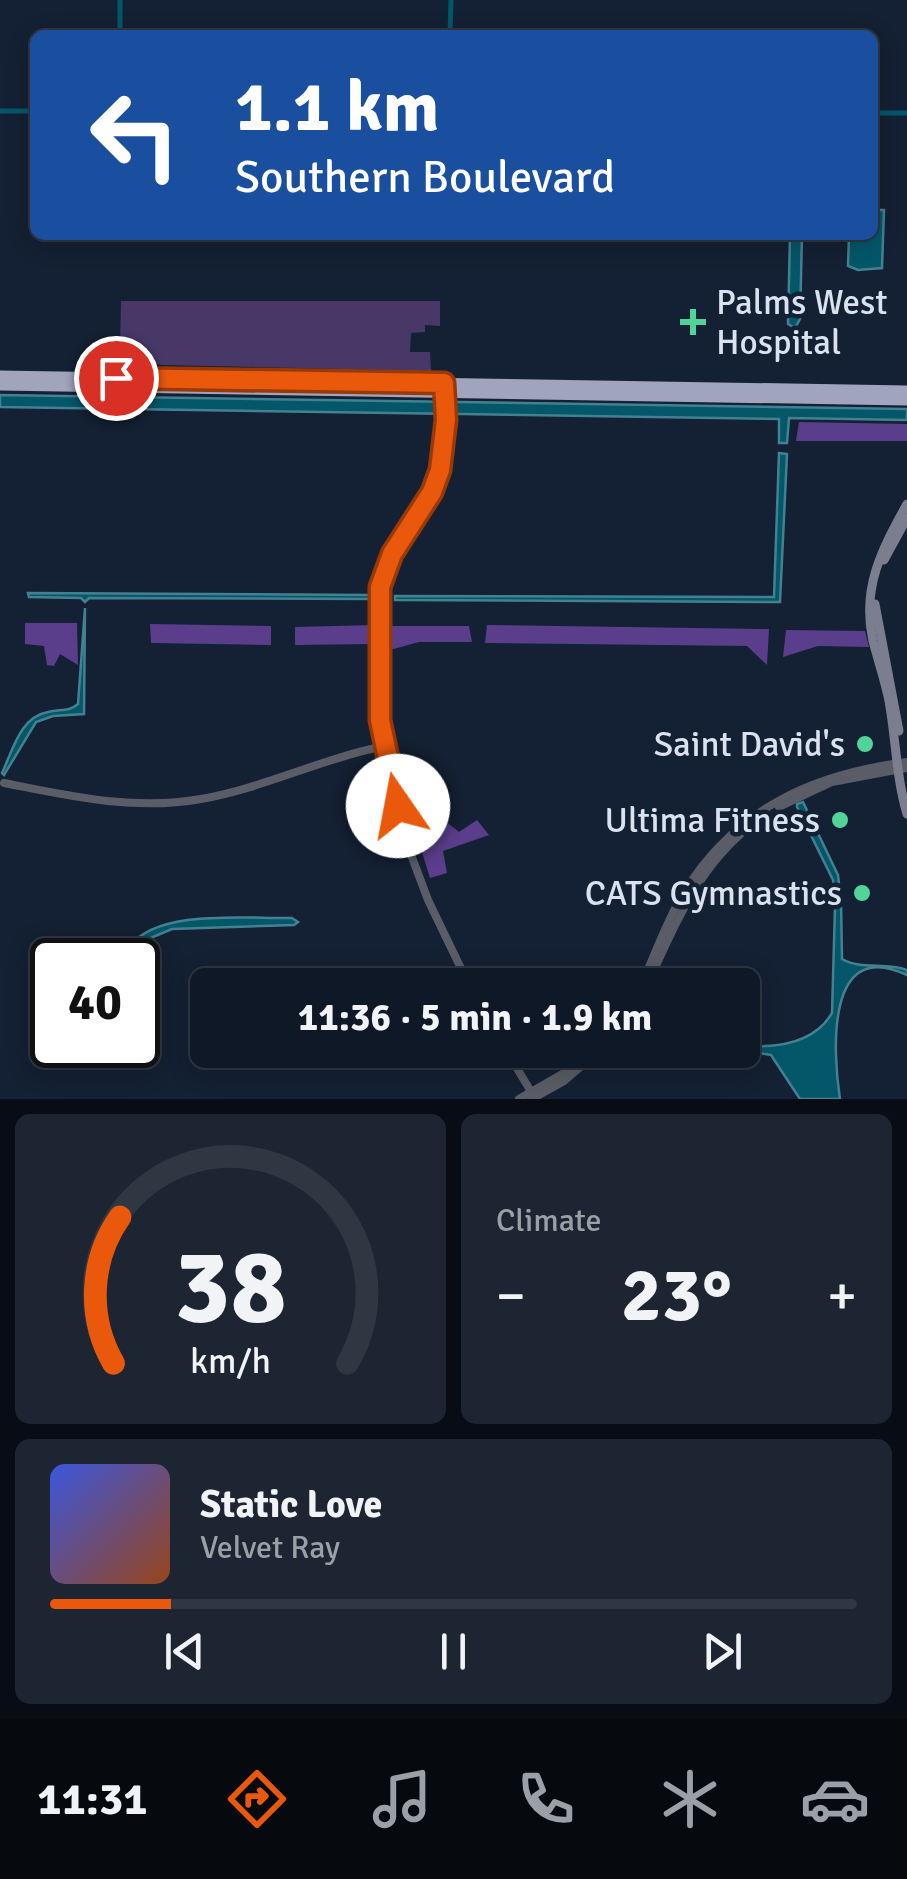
<!DOCTYPE html>
<html lang="en">
<head>
<meta charset="utf-8">
<style>
	body { margin:0; font-family:Signika,sans-serif; background:#1d2532; color:#f1f3f6; height:100vh; display:flex; flex-direction:column; font-size:38px; white-space:nowrap }
	* { box-sizing:border-box; margin:0 }
	p { font-size:32px; color:#9ba0a7 }
	.icon { flex:none; width:55px; height:55px; fill:none; stroke:currentColor; stroke-width:2; stroke-linecap:round; stroke-linejoin:round }
	.map { position:relative; height:1099px; overflow:hidden }
	.details { display:flex; flex-direction:column; gap:15px; padding:15px; background:#080d15; flex:1 }
	.details>* { flex:none }
	.banner { position:absolute; left:30px; top:30px; width:848px; height:210px; border-radius:15px; box-shadow:0 5px 25px #0003,0 0 0 2px #2f3743; background:#1a4fa0; color:#fff; overflow:hidden }
	.speed { position:absolute; left:30px; top:938px; display:flex; gap:20px; font-size:50px; font-weight:700; text-align:center }
	.speed>* { display:grid; place-content:center; width:130px; height:130px; border-radius:50%; background:#0f1826; box-shadow:0 5px 25px #0003,0 0 0 2px #2f3743; line-height:1 }
	.speed .limit { border:5px solid #111; border-radius:15px; background:#fff; color:#111 }
	.pin { position:absolute; display:grid; place-items:center; width:85px; height:85px; color:#fff; margin:-42px; border:5px solid #fff; border-radius:50%; box-shadow:0 2px 10px #0007 }
	.me { position:absolute; width:110px; margin:-55px; rotate:348deg; stroke-linejoin:round; filter:drop-shadow(0 0 8px #0008) }
	.turn { display:flex; align-items:center; gap:35px; height:210px; padding:0 40px; font-size:45px }
	.turn .icon { width:130px; height:130px; stroke-width:2.5 }
	.turn b { display:block; font-size:70px; line-height:85px }
	.big { font-size:75px; font-weight:700; line-height:1.1 }
	.details .card { flex:1; display:flex; flex-direction:column; justify-content:center; gap:15px; min-width:0; padding:0 35px; border-radius:15px; background:#1d2532 }
	.details .dial { align-items:center; gap:0 }
	.dial svg { height:260px; overflow:visible; fill:none; stroke:#2f3743; stroke-width:7; stroke-linecap:round; text-anchor:middle }
	.dial text { fill:#f1f3f6; stroke:none }
	.song { display:flex; align-items:center; gap:30px }
	.cover { width:120px; height:120px; border-radius:15px; background:linear-gradient(135deg,hsl(230 70% 55%),hsl(20 70% 35%)) }
	.played { height:10px; border-radius:5px; background:linear-gradient(90deg,#ea580c 15%,#2f3743 15%) }
	.keys { display:flex; justify-content:space-around; direction:ltr }
	.heat { display:flex; justify-content:space-between; align-items:center; font-size:55px; direction:ltr }
	.details .tiles { flex:1; display:grid; gap:15px; grid-template-columns:1fr 1fr }
	.card:last-child { grid-column:span 2 }
	.trip { position:absolute; left:190px; top:968px; width:570px; height:100px; border-radius:15px; background:#0f1826; box-shadow:0 5px 25px #0003,0 0 0 2px #2f3743; font-weight:700; line-height:100px; text-align:center }
	.menu { display:flex; height:160px; justify-content:space-around; align-items:center; background:#060a0f; color:#9ba0a7 }
	.menu .icon { width:70px; height:70px }
	.menu .current { color:#ea580c }
	.menu b { font-size:45px; color:#f1f3f6 }
	.map>svg:first-child { display:block }
	.green { fill:#483868 }
	.forest { fill:#5a3d8b }
	.water { fill:#035769; stroke:#438191; stroke-width:2.5 }
	.lines { fill:none; stroke-linecap:round; stroke-linejoin:round }
	.canal { stroke:#035769; stroke-width:5 }
	.tertiary { stroke:#5a5c67; stroke-width:8 }
	.secondary { stroke:#7b7e8f; stroke-width:9 }
	.trunk { stroke:#a0a4bc; stroke-width:11 }
	.route-casing { stroke:#983908; stroke-width:25 }
	.route { stroke:#ea580c; stroke-width:18 }
	.poi-dot { fill:#52d397; stroke:#142033; stroke-width:4 }
	.labels { text-anchor:middle; stroke-width:9; stroke-linejoin:round; paint-order:stroke }
	.poi-label { font-size:35px; fill:#d9e2ee; stroke:#142033; text-anchor:end }
</style>
</head>
<body>
<div class="map">
<svg width="907" height="1099" viewBox="0 0 907 1099">
	<rect width="100%" height="100%" fill="#142033"/>
	<path class="green" d="M 121,301 L 440,301 L 440,326 L 425,325 L 425,332 L 411,333 L 410,352 L 430,352 L 431,371 L 162,365 L 147,363 L 120,349 Z"/>
	<g class="forest">
		<path d="M 799,422 L 907,424 L 907,441 L 796,441 Z"/>
		<path d="M 25,623 L 77,623 L 78,665 L 60,654 L 54,666 L 47,665 L 44,646 L 25,644 Z"/>
		<path d="M 150,624 L 271,626 L 271,645 L 151,643 Z"/>
		<path d="M 374,625 L 374,644 L 295,645 L 295,627 Z"/>
		<path d="M 487,625 L 769,629 L 767,665 L 747,646 L 485,643 Z"/>
		<path d="M 389,626 L 469,626 L 472,642 L 419,642 L 390,650 Z"/>
		<path d="M 786,630 L 865,631 L 869,647 L 818,646 L 783,657 Z"/>
		<path d="M 404,794 L 413,795 L 459,832 L 477,820 L 489,835 L 443,851 L 447,873 L 430,878 Z"/>
	</g>
	<g class="water">
		<path d="M 873,210 L 884,210 L 882,268 L 858,270 L 848,266 L 849,235 L 872,235 Z"/>
		<path d="M 790,235 L 802,235 L 800,319 L 795,328 L 788,324 Z"/>
		<path d="M 0,395 L 907,409 L 907,420 L 789,418 L 787,443 L 779,443 L 779,419 L 0,407 Z"/>
		<path d="M 779,453 L 787,454 L 780,602 L 395,600 L 395,596 L 774,597 Z"/>
		<path d="M 28,593 L 372,595 L 372,599 L 89,598 L 85,602 L 81,598 L 29,597 Z"/>
		<path d="M 85,608 L 84,714 L 53,716 L 36,722 L 4,775 L 2,773 C 13,750 20,717 48,712 C 60,709 69,712 78,704 Z"/>
		<path d="M 803,802 L 838,875 L 841,900 L 842,959 C 861,970 886,962 907,970 L 907,975 C 825,936 833,1053 840,1099 L 800,1099 L 771,1055 L 739,1050 L 742,1050 L 743,1046 C 774,1048 814,1044 832,1013 L 835,907 L 833,880 L 797,807 L 797,804 Z"/>
		<path d="M 292,918 L 298,922 L 294,925 L 172,929 L 129,947 C 158,908 247,919 292,918 Z"/>
	</g>
	<g class="lines">
		<g class="canal">
			<path d="M 120,35 L 120,0"/>
			<path d="M 450,35 L 451,0"/>
			<path d="M 0,111 L 35,111"/>
			<path d="M 872,113 L 907,113"/>
		</g>
		<g class="tertiary">
			<path d="M 446,392 L 444,441 L 437,482 L 391,554 L 380,587 L 380,720 L 407,844 L 428,900 L 469,985"/>
			<path d="M 4,783 C 70,796 134,811 201,799 C 264,788 323,758 385,746"/>
			<path d="M 779,807 L 832,782 L 907,768"/>
			<path d="M 641,985 C 655,955 666,922 683,894 C 735,809 812,774 907,762"/>
			<path d="M 647,985 C 678,919 702,856 767,814"/>
			<path d="M 506,1050 L 533,1095"/>
			<path d="M 519,1099 L 564,1073 L 593,1050"/>
			<path d="M 532,1099 L 564,1081 L 600,1050"/>
		</g>
		<g class="secondary">
			<path d="M 907,504 C 882,549 861,588 873,641 C 878,661 885,680 889,701 C 896,739 896,777 907,814"/>
			<path d="M 884,560 L 907,518"/>
			<path d="M 875,604 L 899,731"/>
		</g>
		<g class="trunk">
			<path d="M 0,376 L 907,391"/>
			<path d="M 0,385 L 907,400"/>
		</g>
	</g>
	<g class="lines">
		<defs>
			<path id="route" d="M 116,378 L 444,383 L 446,420 L 440,470 L 432,492 L 392,554 L 380,587 L 380,720 L 398,806"/>
		</defs>
		<use href="#route" class="route-casing"/>
		<use href="#route" class="route"/>
	</g>
	<g class="poi-dot">
		<path d="M688 307h10v10h10v10h-10v10h-10v-10h-10v-10h10z"/>
		<circle cx="865" cy="744" r="10"/>
		<circle cx="840" cy="820" r="10"/>
		<circle cx="862" cy="893" r="10"/>
	</g>
	<g class="labels">
		<g class="poi-label">
			<text x="716" y="314" text-anchor="start">Palms West<tspan x="716" dy="40">Hospital</tspan></text>
			<text x="845" y="756">Saint David's</text>
			<text x="820" y="832">Ultima Fitness</text>
			<text x="842" y="905">CATS Gymnastics</text>
		</g>
	</g>
</svg>
<div class="speed"><div class="limit">40</div></div>
<div class="pin" style="left:116px;top:378px;background:#d93025"><svg class="icon" aria-label="arrive" viewBox="0 0 24 24"><path d="M6 21V4h12l-3 4 3 4H6"/></svg></div>
<svg class="me" style="left:398px;top:806px" viewBox="-20 -20 40 40"><circle r="19" fill="#fff"/><path d="M0-13L10 11 0 6-10 11z" fill="#ea580c"/></svg>
<div class="trip">11:36 · 5 min · 1.9 km</div>
<div class="banner">
<div class="turn"><svg class="icon" aria-label="left" viewBox="0 0 24 24"><path d="M17 20v-9H6M10 6l-5 5 5 5"/></svg><div><b>1.1 km</b>Southern Boulevard</div></div>
</div>
</div>
<section class="details">
<div class="tiles">
<div class="card dial"><svg viewBox="0 0 100 80">
<path d="M14 69A42 42 0 1 1 86 69"/>
<path d="M14 69A42 42 0 0 1 16 24" stroke="#ea580c"/>
<text x="50" y="56" font-size="32" font-weight="700">38</text>
<text x="50" y="72" font-size="11">km/h</text>
</svg></div>
<div class="card"><p>Climate</p>
<div class="heat"><a>−</a><b class="big">23°</b><a>+</a></div>
</div>
<div class="card">
<div class="song"><i class="cover"></i><div><b>Static Love</b><p>Velvet Ray</p></div></div>
<div class="played"></div>
<div class="keys"><svg class="icon" aria-label="previous" viewBox="0 0 24 24"><path d="M18 5L8 12l10 7zM5 5v14"/></svg><svg class="icon" aria-label="pause" viewBox="0 0 24 24"><path d="M8 5v14M16 5v14"/></svg><svg class="icon" aria-label="next" viewBox="0 0 24 24"><path d="M6 5l10 7-10 7zM19 5v14"/></svg></div>
</div>
</div>
</section>
<nav class="menu">
<b>11:31</b>
<svg class="icon current" aria-label="directions" viewBox="0 0 24 24"><path d="M12 3l9 9-9 9-9-9zM9 14v-3h6M13 9l2 2-2 2"/></svg>
<svg class="icon" aria-label="music" viewBox="0 0 24 24"><path d="M9 18V5l10-2v13"/><circle cx="6" cy="18" r="3"/><circle cx="16" cy="16" r="3"/></svg>
<svg class="icon" aria-label="phone" viewBox="0 0 24 24"><path d="M5 4h4l2 5-3 2q2 4 5 5l2-3 5 2v4C11 20 4 13 5 4z"/></svg>
<svg class="icon" aria-label="climate" viewBox="0 0 24 24"><path d="M12 3v18M4 7l16 10M4 17L20 7"/></svg>
<svg class="icon" aria-label="car" viewBox="0 0 24 24"><path d="M5 17H2v-5l4-1 3-4h7l3 4 3 1v5h-3M9 17h6M6 11h13"/><circle cx="7" cy="17" r="2"/><circle cx="17" cy="17" r="2"/></svg>
</nav>
</body>
</html>
